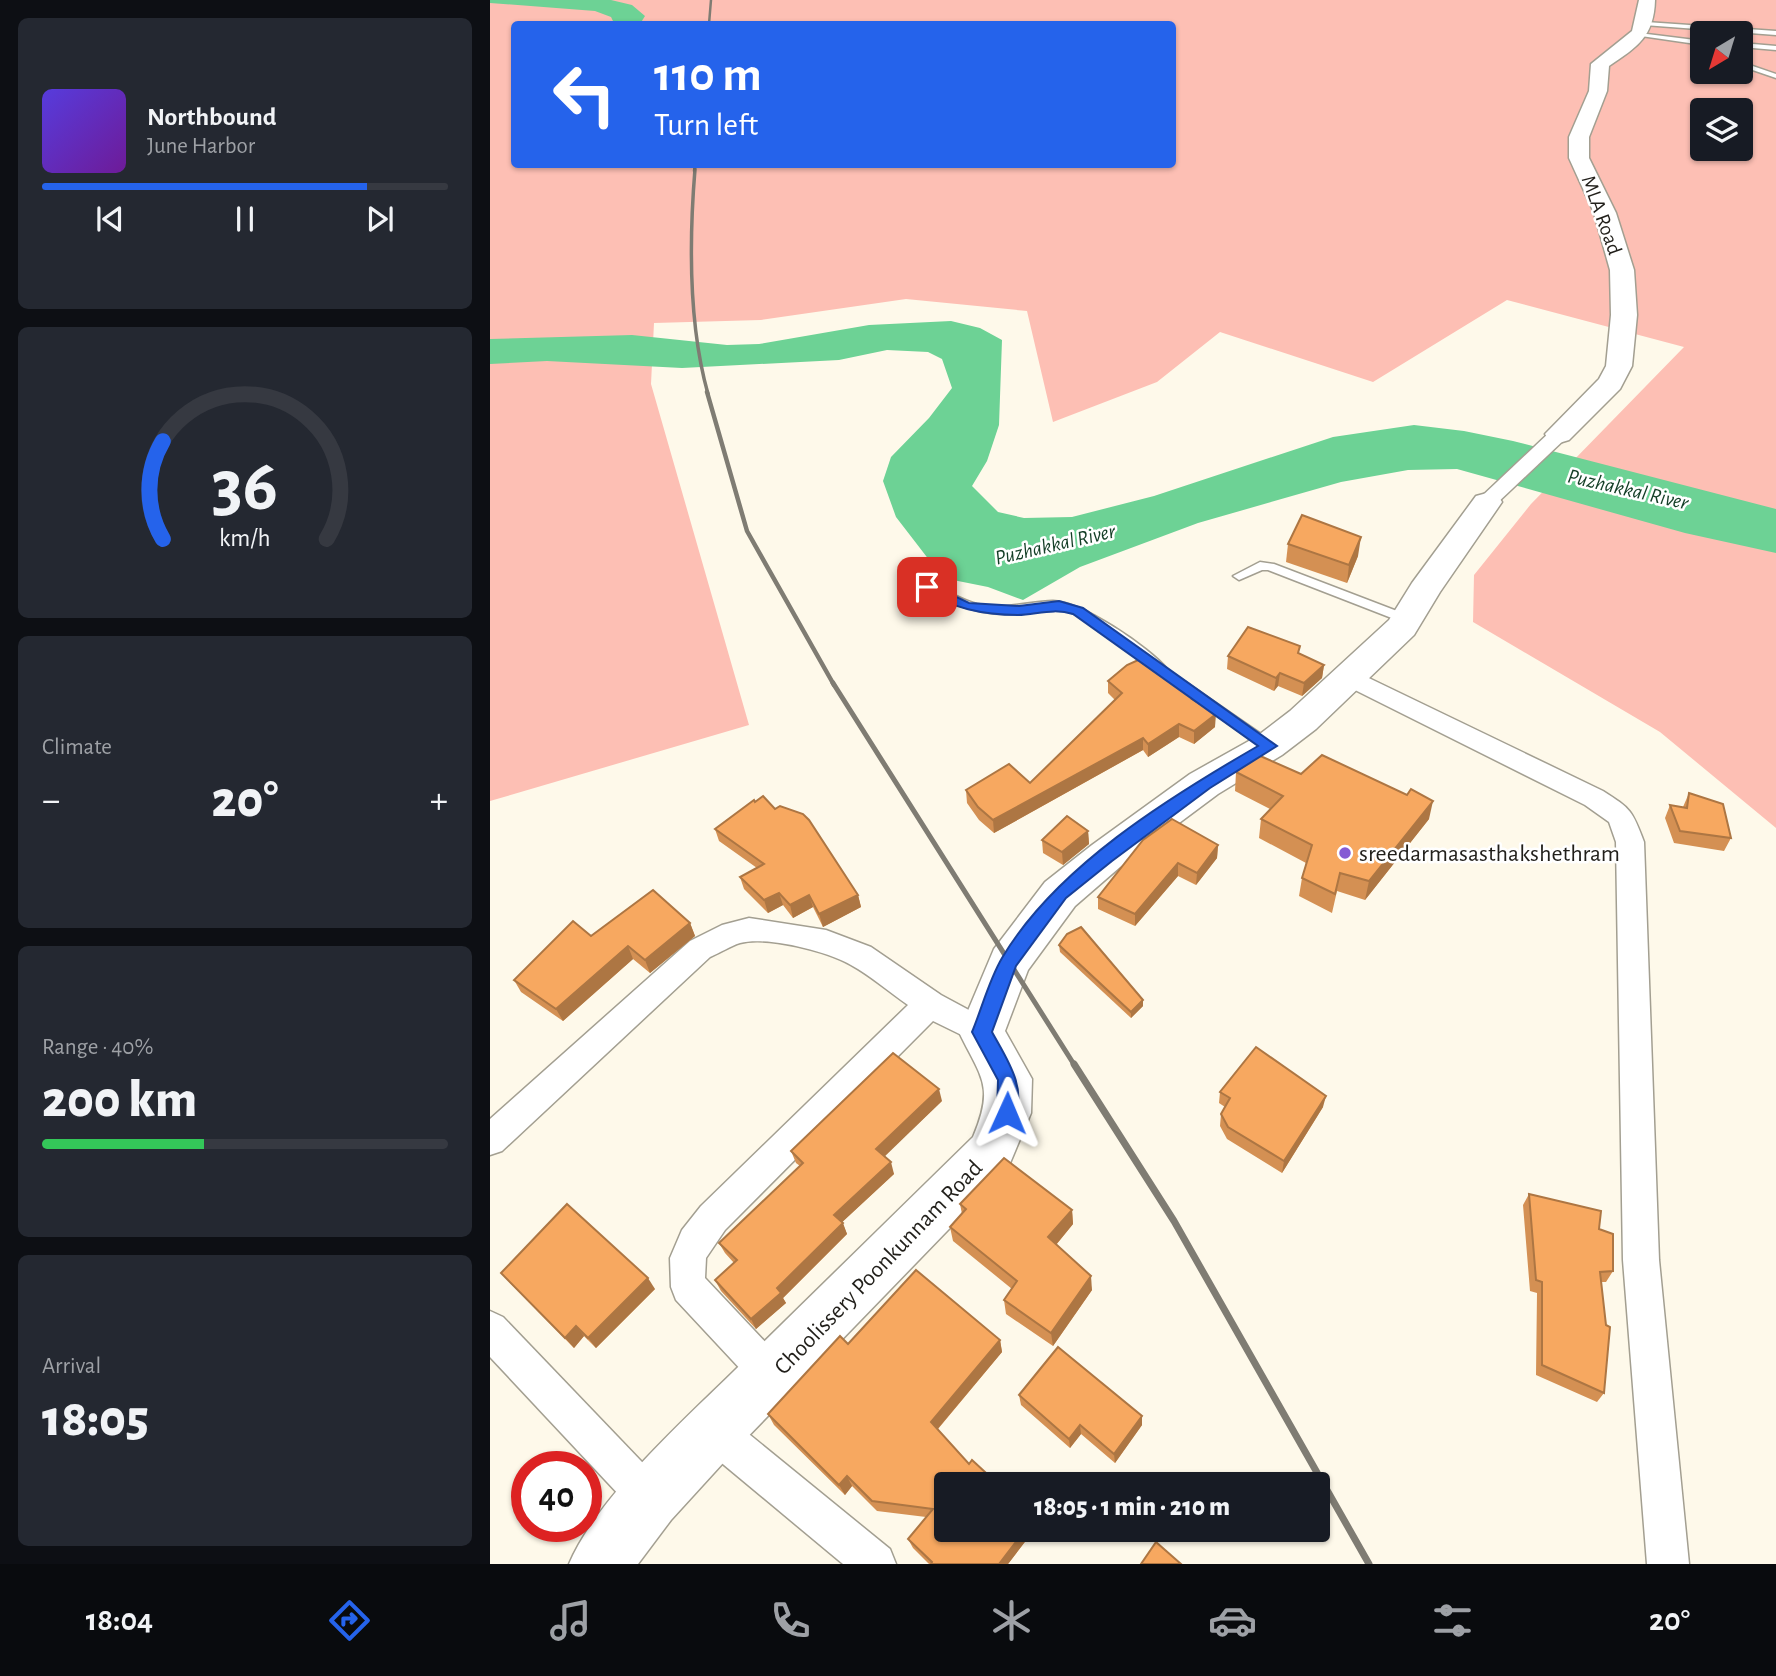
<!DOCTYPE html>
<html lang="en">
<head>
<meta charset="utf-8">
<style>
	body { margin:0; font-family:"Alegreya Sans",sans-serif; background:#242831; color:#f1f3f6; height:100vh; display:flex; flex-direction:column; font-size:26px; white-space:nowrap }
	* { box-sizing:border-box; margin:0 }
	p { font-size:23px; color:#9ea1a6 }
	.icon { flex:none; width:38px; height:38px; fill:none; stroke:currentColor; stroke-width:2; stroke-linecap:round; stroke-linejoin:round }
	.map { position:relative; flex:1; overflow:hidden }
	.sheet { display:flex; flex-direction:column; gap:18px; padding:18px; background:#0d0f14; width:490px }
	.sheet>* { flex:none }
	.top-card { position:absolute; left:21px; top:21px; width:665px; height:147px; border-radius:7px; box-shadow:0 2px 5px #0004; background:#2563eb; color:#fff; overflow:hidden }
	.needle { width:46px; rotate:218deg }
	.controls { position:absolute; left:1200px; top:21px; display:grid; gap:14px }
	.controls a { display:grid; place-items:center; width:63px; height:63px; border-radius:7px; background:#171b24; box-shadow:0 2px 5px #0004; font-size:35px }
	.speed { position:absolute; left:21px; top:1451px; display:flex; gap:14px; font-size:35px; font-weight:700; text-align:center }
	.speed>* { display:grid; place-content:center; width:91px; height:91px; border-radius:50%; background:#171b24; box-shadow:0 2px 5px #0004; line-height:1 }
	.speed .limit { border:10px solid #d22; background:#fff; color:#111 }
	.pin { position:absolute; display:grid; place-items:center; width:60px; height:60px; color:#fff; margin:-30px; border-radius:14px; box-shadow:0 4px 10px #0006 }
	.me { position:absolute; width:77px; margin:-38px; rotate:1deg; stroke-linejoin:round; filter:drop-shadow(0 0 5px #0008) }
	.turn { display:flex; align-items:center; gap:24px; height:147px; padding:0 28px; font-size:32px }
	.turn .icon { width:91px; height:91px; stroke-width:2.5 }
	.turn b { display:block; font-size:49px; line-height:60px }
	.big { font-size:52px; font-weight:800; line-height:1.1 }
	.sheet .tile { flex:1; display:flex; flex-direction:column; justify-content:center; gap:10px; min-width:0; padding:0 24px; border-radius:10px; background:#242831 }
	.sheet .dial { align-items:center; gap:0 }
	.dial svg { height:182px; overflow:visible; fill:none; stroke:#363941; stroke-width:7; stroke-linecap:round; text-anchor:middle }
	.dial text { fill:#f1f3f6; stroke:none }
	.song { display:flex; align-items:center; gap:21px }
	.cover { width:84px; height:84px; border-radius:10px; background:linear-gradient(135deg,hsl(250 70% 55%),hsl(280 70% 35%)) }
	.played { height:7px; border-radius:4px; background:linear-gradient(90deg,#2563eb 80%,#363941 80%) }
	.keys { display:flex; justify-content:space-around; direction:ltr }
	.heat { display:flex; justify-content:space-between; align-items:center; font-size:38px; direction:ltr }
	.charge { height:10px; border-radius:5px; background:linear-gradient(90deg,#34c759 40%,#363941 0) }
	.trip { position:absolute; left:444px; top:1472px; width:396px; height:70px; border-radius:7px; background:#171b24; box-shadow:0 2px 5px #0004; font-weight:800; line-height:70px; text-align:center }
	.tab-bar { display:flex; height:112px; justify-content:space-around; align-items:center; background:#090b0e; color:#9ea1a6 }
	.tab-bar .icon { width:49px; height:49px }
	.tab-bar .selected { color:#2563eb }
	.tab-bar b { font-size:32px; color:#f1f3f6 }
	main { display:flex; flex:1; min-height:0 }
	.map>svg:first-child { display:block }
	.green { fill:#fdbfb4; fill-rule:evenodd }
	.water { fill:#6dd295 }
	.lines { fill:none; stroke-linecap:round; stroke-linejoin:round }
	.lane-casing { stroke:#a39f91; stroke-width:3 }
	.street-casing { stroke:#a39f91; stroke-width:3 }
	.secondary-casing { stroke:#a39f91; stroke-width:3 }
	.lane { fill:#fff; fill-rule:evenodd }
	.street { fill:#fff; fill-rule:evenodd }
	.secondary { fill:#fff; fill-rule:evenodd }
	.rail-far4 { stroke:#7f7c73; stroke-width:2.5 }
	.rail-far3 { stroke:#7f7c73; stroke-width:3.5 }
	.rail-far2 { stroke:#7f7c73; stroke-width:4.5 }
	.rail-far1 { stroke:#7f7c73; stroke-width:5 }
	.rail { stroke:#7f7c73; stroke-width:7 }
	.wall { fill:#d49053 }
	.shaded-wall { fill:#ad7643 }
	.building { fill:#f7a860; stroke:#ad7643; stroke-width:2 }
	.route { fill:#2563eb; stroke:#184099; stroke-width:2 }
	.poi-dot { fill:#855bd4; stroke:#fff; stroke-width:2.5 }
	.labels { text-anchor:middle; stroke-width:5; stroke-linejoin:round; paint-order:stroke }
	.far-street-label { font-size:21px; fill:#211f1a; stroke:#fff }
	.far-water-label { font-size:21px; font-style:italic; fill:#133e26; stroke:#fff }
	.poi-label { font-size:24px; fill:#211f1a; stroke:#fff; text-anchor:start }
	.street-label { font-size:24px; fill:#211f1a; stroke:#fff }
</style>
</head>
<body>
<main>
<section class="sheet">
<div class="tile">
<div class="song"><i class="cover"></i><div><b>Northbound</b><p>June Harbor</p></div></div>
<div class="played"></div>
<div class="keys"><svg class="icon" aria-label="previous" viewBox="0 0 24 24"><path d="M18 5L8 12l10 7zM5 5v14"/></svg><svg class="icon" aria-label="pause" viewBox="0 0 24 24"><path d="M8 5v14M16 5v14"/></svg><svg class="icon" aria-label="next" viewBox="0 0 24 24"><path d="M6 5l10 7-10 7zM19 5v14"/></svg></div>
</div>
<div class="tile dial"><svg viewBox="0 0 100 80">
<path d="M14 69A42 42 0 1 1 86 69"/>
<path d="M14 69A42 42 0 0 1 14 26" stroke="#2563eb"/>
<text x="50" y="56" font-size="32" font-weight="700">36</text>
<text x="50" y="72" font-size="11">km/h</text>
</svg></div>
<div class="tile"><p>Climate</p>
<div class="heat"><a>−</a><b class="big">20°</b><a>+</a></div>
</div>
<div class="tile"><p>Range · 40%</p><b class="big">200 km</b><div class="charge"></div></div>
<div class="tile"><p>Arrival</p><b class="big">18:05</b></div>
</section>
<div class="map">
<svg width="1286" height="1564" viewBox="0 0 1286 1564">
	<rect width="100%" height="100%" fill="#fef9ea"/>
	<path class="green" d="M 0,0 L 1286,0 L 1286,828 L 1170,732 L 983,622 L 984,575 L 1041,504 L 1194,347 L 1017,300 L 883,382 L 730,332 L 667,382 L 563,422 L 537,311 L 416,299 L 271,320 L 164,323 L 161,384 L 259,725 L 0,801 ZM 24,24 L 682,24 L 682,164 L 24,164 ZM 1213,33 L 1251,33 L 1251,72 L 1213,72 ZM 1213,110 L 1251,110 L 1251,149 L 1213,149 Z"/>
	<g class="water">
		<path d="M 0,0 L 121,0 L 142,5 L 155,16 L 150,24 L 122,24 L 124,23 L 121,17 L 105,11 L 0,3 Z"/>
		<path d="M 461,321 L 490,328 L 512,340 L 509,425 L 497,461 L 482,486 L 508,512 L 534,518 L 582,517 L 664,496 L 843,437 L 924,425 L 974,431 L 1023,441 L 1286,509 L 1286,553 L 1195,533 L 967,469 L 918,470 L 851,482 L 708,523 L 590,567 L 533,600 L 498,587 L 453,578 L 406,517 L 393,481 L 401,457 L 439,418 L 462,388 L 452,359 L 438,352 L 397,350 L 349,360 L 192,368 L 57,361 L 0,364 L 0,339 L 142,335 L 237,345 L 269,344 L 379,325 Z"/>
	</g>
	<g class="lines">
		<defs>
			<g id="lane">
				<path d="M 1156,22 L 1286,31 L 1286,35 L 1154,25 Z"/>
				<path d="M 1149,33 L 1213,41 L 1213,45 L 1151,36 Z"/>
				<path d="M 1251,43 L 1286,46 L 1286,50 L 1251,47 Z"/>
				<path d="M 1251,62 L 1286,74 L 1286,78 L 1251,66 Z"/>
				<path d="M 770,562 L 784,564 L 920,616 L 922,619 L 920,622 L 912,622 L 778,570 L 772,570 L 749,580 L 743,576 Z"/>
				<path d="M 414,569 C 440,578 460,597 487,604 C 514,610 537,602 563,601 C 591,601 660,648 677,669 L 676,672 L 666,672 C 639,651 608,619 573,610 C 556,606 537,614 519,614 C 478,615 444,596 410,576 L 410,570 Z"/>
				<path d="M 694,681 L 784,743 L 786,746 L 784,749 L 774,749 L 689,688 L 688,685 L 689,682 Z"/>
			</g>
			<g id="street">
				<path d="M 1069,428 L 1076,430 L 1079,434 L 1076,438 L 1004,506 L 990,506 L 987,502 L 990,498 L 1062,430 Z"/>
				<path d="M 858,668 L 1113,791 C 1141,809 1142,810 1154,842 L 1169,1260 L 1199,1564 L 1157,1564 L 1133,1260 L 1126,842 L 1119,822 L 1095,805 L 849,682 L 846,676 L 849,670 Z"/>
				<path d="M 259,918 L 336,930 L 381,947 L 451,995 L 503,1023 L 508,1032 L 503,1041 L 492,1045 L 443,1021 L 235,1230 L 216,1258 L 215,1278 L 295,1363 L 301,1376 L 295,1389 L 282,1395 L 269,1389 L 186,1300 L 181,1287 L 180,1258 L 192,1230 L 211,1206 L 418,1005 C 399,992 381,976 361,965 C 336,951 277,936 250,943 C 240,946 230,953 220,957 L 12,1151 L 0,1155 L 0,1119 L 200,941 L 232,925 Z"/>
				<path d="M 0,1311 L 13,1317 L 174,1485 L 180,1499 L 174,1513 L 160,1519 L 146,1513 L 0,1357 Z"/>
				<path d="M 224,1411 L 238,1417 L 400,1549 L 406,1564 L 353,1564 L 210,1445 L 204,1431 L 210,1417 Z"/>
			</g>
			<g id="secondary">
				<path d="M 1149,0 L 1165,0 C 1164,37 1147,47 1119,66 L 1117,91 L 1099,137 L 1099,158 L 1126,213 L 1144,270 L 1147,315 L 1142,366 L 1130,389 L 1079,440 L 1069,443 L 1059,440 L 1055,434 L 1109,379 L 1116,366 L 1121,315 L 1120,270 L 1104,213 L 1079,158 L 1079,137 L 1099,91 L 1101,64 L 1142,31 Z"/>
				<path d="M 997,493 L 1008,496 L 1012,502 L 950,592 L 924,635 L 826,729 L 792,755 L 728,794 L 630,867 L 585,906 L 538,970 L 515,1031 L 542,1079 L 541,1113 L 518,1168 L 244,1451 L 181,1520 L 148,1564 L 79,1564 C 107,1498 192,1422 244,1371 C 324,1293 403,1215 483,1137 C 505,1085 491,1078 469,1032 L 504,949 L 555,882 L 602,845 L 700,774 L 766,737 L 800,711 L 899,620 L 922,583 L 986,496 Z"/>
			</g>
		</defs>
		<use href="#lane" class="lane-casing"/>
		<use href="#street" class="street-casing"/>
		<use href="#secondary" class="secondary-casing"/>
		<use href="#lane" class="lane"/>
		<use href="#street" class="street"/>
		<use href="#secondary" class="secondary"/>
		<g class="rail-far4">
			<path d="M 219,24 L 221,0"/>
			<path d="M 204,171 L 205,164"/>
		</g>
		<path class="rail-far3" d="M 205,169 C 199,242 198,323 218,394"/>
		<path class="rail-far2" d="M 217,392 L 257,531 L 344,685"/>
		<path class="rail-far1" d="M 343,683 L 585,1066"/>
		<path class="rail" d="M 584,1064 L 684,1221 L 879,1564"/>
	</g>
	<g class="wall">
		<path d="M 798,544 L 868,556 L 857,583 L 796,562 Z"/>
		<path d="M 809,653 L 834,665 L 832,678 L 812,696 L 788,686 L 784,691 L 737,669 L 738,656 Z"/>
		<path d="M 618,681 L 709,693 L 708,704 L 725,727 L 704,744 L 689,737 L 658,757 L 653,750 L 504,833 L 489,820 L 477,803 L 476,790 L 540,783 L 625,700 L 618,693 Z"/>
		<path d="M 746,772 L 811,774 L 939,819 L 875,900 L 847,891 L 842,913 L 809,896 L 812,878 L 816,863 L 769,838 L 771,819 L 780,809 L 745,791 Z"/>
		<path d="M 1199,793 L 1241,838 L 1234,851 L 1184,843 L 1175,818 L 1180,805 L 1193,807 Z"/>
		<path d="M 265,802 L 368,895 L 371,907 L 333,927 L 323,907 L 303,918 L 293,905 L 278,913 L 254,889 L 250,877 L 267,868 L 229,841 L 225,829 Z"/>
		<path d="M 598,831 L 599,844 L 573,865 L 553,853 L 552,840 Z"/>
		<path d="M 728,845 L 727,858 L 706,885 L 688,876 L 645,926 L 608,909 L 608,897 Z"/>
		<path d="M 200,923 L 205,936 L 160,973 L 143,959 L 73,1021 L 31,992 L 24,980 L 101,936 Z"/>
		<path d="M 569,945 L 653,1006 L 641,1018 L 570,952 Z"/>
		<path d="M 730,1092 L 833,1107 L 792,1173 L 737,1139 L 730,1126 L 731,1114 L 735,1107 L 729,1103 Z"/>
		<path d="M 452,1101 L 394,1156 L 404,1174 L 352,1222 L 357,1234 L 293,1298 L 296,1303 L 266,1329 L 231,1291 L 225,1280 L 244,1263 L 235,1253 L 229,1243 L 310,1166 L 306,1163 L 301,1151 Z"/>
		<path d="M 1039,1194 L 1109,1229 L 1123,1271 L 1116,1282 L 1112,1282 L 1114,1393 L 1107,1402 L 1046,1375 L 1047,1293 L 1040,1291 L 1033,1205 Z"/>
		<path d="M 470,1204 L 582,1210 L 583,1224 L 566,1245 L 602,1290 L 563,1346 L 516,1314 L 514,1300 L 522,1289 L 463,1241 L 460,1227 L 472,1214 Z"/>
		<path d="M 11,1273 L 165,1289 L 106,1348 L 94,1336 L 84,1348 L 20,1283 Z"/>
		<path d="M 510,1340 L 512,1352 L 448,1429 L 457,1530 L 544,1530 L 518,1564 L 439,1564 L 423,1548 L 418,1539 L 436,1517 L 387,1511 L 362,1486 L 355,1495 L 284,1425 L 278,1414 Z"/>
		<path d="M 529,1395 L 652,1416 L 652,1425 L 625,1463 L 591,1434 L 580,1448 L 531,1405 Z"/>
	</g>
	<g class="shaded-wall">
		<path d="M 871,537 L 868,556 L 857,583 L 859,565 Z"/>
		<path d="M 834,665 L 832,678 L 812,696 L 814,683 Z"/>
		<path d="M 790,673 L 788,686 L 784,691 L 786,678 Z"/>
		<path d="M 709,693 L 708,706 L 702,699 Z"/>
		<path d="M 726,714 L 725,727 L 704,744 L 704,731 Z"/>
		<path d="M 689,724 L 689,737 L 658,757 L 658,744 Z"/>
		<path d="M 653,738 L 653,750 L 504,833 L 503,820 Z"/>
		<path d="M 943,801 L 939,819 L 875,900 L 879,881 Z"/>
		<path d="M 598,831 L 599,844 L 573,865 L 572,852 Z"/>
		<path d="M 728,845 L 727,858 L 706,885 L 707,873 Z"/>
		<path d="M 688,863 L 688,876 L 645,926 L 645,914 Z"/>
		<path d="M 289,893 L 293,905 L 278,913 L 274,900 Z"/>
		<path d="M 319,895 L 323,907 L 303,918 L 300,905 Z"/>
		<path d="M 368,895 L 371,907 L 333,927 L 329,914 Z"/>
		<path d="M 200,923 L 205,936 L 160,973 L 155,960 Z"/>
		<path d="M 138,946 L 143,959 L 73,1021 L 66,1009 Z"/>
		<path d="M 653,1000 L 653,1006 L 641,1018 L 641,1012 Z"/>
		<path d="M 449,1089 L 452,1101 L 390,1161 L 386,1149 Z"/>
		<path d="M 836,1096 L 833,1107 L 792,1173 L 794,1161 Z"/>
		<path d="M 401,1162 L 404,1174 L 348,1226 L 344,1215 Z"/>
		<path d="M 582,1210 L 583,1224 L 560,1252 L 558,1237 Z"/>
		<path d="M 353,1223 L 357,1234 L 293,1298 L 296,1303 L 266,1329 L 261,1319 L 287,1288 Z"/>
		<path d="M 601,1276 L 602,1290 L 563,1346 L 561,1333 Z"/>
		<path d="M 158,1278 L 165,1289 L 106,1348 L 98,1338 Z"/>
		<path d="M 86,1326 L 94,1336 L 84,1348 L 75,1338 Z"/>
		<path d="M 510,1340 L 512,1352 L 445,1432 L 441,1422 Z"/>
		<path d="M 652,1416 L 652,1425 L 625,1463 L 624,1454 Z"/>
		<path d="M 590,1425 L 591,1434 L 580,1448 L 579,1439 Z"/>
		<path d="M 357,1476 L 362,1486 L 355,1495 L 349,1485 Z"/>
		<path d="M 535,1530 L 544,1530 L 518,1564 L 509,1564 Z"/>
	</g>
	<g class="building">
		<path d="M 812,515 L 871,537 L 859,565 L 798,544 Z"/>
		<path d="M 758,627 L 810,646 L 808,653 L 834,665 L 814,683 L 790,673 L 786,678 L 738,656 Z"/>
		<path d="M 655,657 L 709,693 L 702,699 L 726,714 L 704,731 L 689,724 L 658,744 L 653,738 L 503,820 L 488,807 L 476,790 L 519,764 L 540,783 L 632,693 L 618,681 L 637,665 Z"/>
		<path d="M 768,755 L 811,774 L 832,755 L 917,795 L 921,789 L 943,801 L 879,881 L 850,873 L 845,894 L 812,878 L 822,845 L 771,819 L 793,796 L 746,772 Z"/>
		<path d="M 1199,793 L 1233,804 L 1241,838 L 1190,831 L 1180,805 L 1197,808 Z"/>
		<path d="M 273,796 L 285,809 L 290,806 L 313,814 L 319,820 L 368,895 L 329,914 L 319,895 L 300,905 L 289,893 L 274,900 L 250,877 L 274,864 L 225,829 L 264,800 L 265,802 Z"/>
		<path d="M 577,816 L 598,831 L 572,852 L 552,840 Z"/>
		<path d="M 682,819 L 728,845 L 707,873 L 688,863 L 645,914 L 608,897 L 653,840 Z"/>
		<path d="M 163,890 L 200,923 L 155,960 L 138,946 L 66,1009 L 24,980 L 83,921 L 101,936 Z"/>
		<path d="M 591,927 L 653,1000 L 641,1012 L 569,945 L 577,934 Z"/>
		<path d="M 766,1047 L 836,1096 L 794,1161 L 738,1127 L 731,1114 L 740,1098 L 730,1092 Z"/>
		<path d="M 403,1053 L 449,1089 L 386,1149 L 401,1162 L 344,1215 L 353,1223 L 287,1288 L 291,1293 L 261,1319 L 225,1280 L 247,1260 L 229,1243 L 313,1163 L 301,1151 Z"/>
		<path d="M 514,1158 L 582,1210 L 558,1237 L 601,1276 L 561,1333 L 514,1300 L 527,1281 L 460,1227 L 476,1209 L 470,1204 Z"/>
		<path d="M 1039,1194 L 1111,1211 L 1109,1229 L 1123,1234 L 1123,1271 L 1110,1272 L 1116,1325 L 1120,1327 L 1114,1393 L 1052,1365 L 1052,1282 L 1046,1280 Z"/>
		<path d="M 77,1204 L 158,1278 L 98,1338 L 86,1326 L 75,1338 L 11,1273 Z"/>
		<path d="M 426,1270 L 510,1340 L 441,1422 L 479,1464 L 482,1460 L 508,1484 L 457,1484 L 457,1530 L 535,1530 L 509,1564 L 441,1564 L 442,1562 L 418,1539 L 443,1509 L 382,1501 L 357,1476 L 349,1485 L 278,1414 L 350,1336 L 358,1344 Z"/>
		<path d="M 568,1347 L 652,1416 L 624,1454 L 590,1425 L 579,1439 L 529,1395 Z"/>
		<path d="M 666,1542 L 691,1564 L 651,1564 Z"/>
	</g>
	<path class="route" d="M 437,583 L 479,603 L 529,606 L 569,601 L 593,608 L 787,746 L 720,788 L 622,861 L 576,898 L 526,966 L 502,1032 C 516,1058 538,1088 524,1119 L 517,1122 L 510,1119 L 507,1113 L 508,1080 L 482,1032 C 492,1008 499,980 512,958 C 566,867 678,798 768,746 L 583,614 C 564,608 548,614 528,615 C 492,615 463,608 432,590 L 430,587 Z"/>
	<circle class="poi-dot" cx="855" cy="853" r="7"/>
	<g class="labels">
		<g class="far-street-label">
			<text transform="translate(1112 215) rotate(70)" y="7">MLA Road</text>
		</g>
		<g class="far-water-label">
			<text transform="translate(1138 489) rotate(13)" y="7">Puzhakkal River</text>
			<text transform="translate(565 544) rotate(-13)" y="7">Puzhakkal River</text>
		</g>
		<g class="poi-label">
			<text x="869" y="861">sreedarmasasthakshethram</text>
		</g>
		<g class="street-label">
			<text transform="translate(388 1267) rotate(-46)" y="8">Choolissery Poonkunnam Road</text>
		</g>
	</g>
</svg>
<div class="controls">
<a><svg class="needle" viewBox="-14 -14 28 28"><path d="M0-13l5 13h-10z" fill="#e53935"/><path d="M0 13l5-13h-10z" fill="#9ea1a6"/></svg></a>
<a><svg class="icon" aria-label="layers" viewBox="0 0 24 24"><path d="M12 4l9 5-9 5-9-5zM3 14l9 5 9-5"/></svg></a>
</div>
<div class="speed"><div class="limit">40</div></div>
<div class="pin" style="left:437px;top:587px;background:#d93025"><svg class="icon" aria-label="arrive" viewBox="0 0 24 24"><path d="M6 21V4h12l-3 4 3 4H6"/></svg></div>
<svg class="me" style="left:517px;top:1113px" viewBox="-20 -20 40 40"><path d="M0-17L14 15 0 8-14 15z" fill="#2563eb" stroke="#fff" stroke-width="4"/></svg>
<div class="trip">18:05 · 1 min · 210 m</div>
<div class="top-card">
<div class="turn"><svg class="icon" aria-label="left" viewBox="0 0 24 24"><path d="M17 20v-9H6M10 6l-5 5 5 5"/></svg><div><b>110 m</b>Turn left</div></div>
</div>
</div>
</main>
<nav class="tab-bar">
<b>18:04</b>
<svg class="icon selected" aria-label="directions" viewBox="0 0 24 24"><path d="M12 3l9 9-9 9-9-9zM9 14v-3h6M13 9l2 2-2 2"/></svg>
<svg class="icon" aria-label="music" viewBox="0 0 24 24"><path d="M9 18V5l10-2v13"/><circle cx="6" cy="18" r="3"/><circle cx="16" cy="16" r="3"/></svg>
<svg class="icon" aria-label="phone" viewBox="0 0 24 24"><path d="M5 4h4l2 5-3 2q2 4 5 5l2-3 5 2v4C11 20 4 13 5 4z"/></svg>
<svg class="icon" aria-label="climate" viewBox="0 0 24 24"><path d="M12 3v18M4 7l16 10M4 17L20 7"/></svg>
<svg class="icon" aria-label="car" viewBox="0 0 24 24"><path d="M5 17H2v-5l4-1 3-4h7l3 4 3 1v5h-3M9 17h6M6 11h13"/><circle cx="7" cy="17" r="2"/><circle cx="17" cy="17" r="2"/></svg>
<svg class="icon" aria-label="filters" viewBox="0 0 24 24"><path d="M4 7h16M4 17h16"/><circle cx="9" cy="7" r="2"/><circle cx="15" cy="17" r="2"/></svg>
<b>20°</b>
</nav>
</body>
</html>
